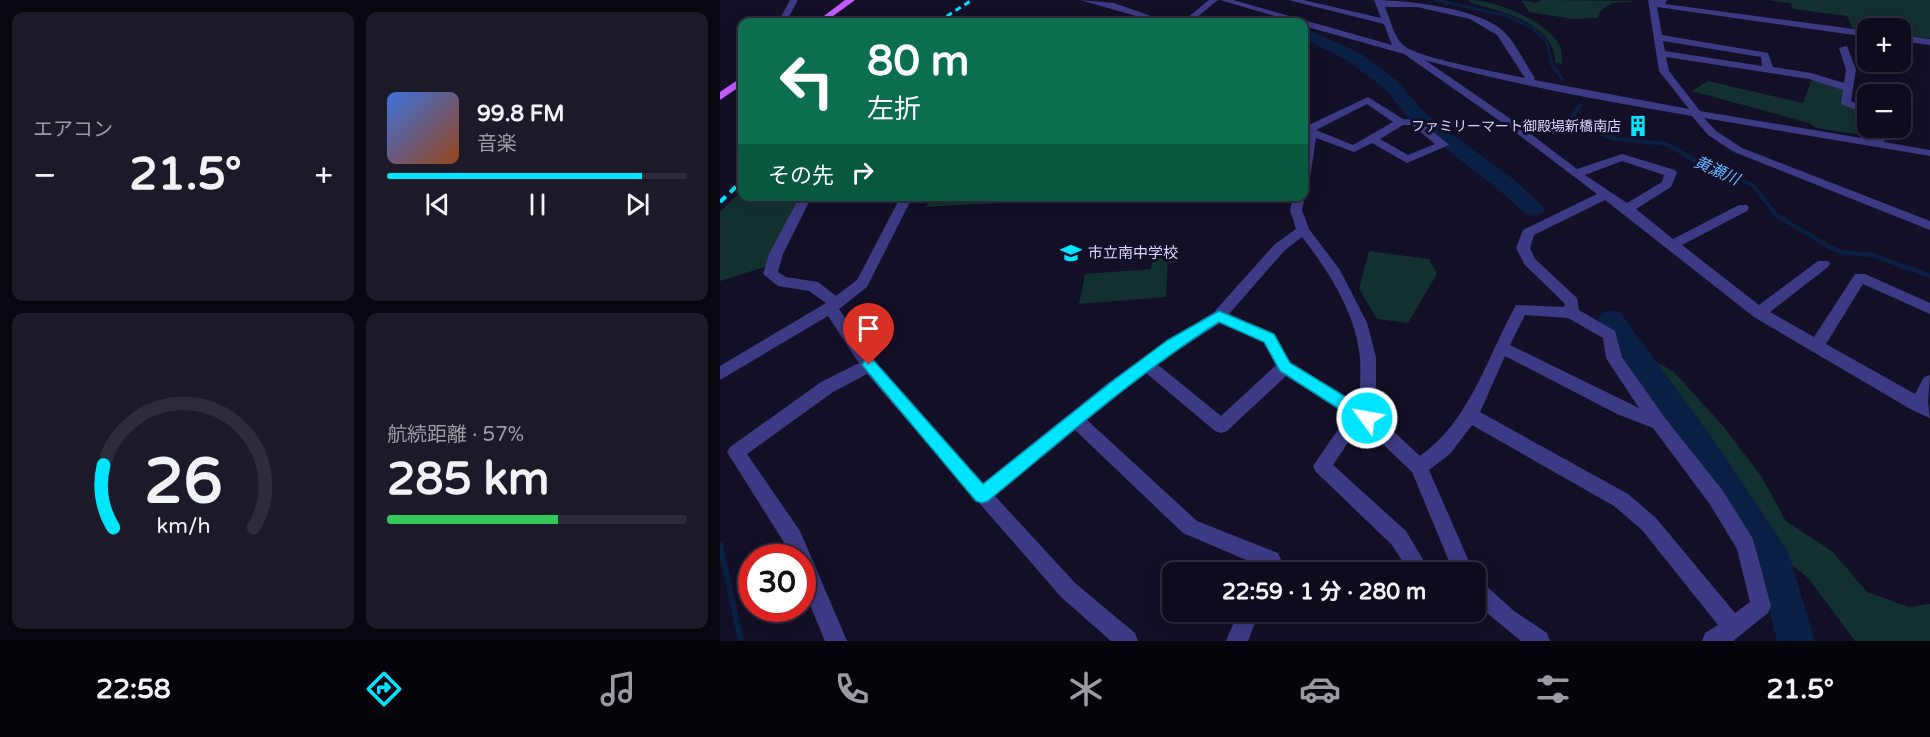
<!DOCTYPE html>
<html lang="ja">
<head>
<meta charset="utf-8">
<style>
	body { margin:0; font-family:"Varela Round","Noto Sans JP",sans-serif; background:#1c1929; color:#f1f3f6; height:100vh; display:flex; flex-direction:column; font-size:22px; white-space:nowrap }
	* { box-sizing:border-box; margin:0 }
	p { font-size:20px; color:#9b9ba3 }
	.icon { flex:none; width:33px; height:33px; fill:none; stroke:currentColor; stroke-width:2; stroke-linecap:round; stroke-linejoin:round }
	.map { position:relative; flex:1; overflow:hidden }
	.details { display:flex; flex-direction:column; gap:12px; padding:12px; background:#08060f; width:720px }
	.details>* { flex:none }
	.guide { position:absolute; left:18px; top:18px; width:570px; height:183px; border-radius:12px; box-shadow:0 3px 15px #0003,0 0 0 2px #2e2b3b; background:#0b6e4f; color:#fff; overflow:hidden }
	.buttons { position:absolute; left:1137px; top:18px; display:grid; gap:12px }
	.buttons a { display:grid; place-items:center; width:54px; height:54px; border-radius:12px; background:#0e0b1c; box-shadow:0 3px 15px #0003,0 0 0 2px #2e2b3b; font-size:30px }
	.speed { position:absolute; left:18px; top:544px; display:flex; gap:12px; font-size:30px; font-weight:700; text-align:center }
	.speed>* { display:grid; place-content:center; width:78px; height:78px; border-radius:50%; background:#0e0b1c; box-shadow:0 3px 15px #0003,0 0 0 2px #2e2b3b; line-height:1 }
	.speed .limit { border:9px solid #d22; background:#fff; color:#111 }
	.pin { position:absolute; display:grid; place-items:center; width:51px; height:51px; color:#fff; margin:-62px -26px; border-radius:50% 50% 50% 0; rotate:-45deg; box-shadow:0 0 6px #0007 }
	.pin .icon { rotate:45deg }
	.me { position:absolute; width:66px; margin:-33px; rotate:302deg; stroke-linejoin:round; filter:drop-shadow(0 0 4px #0008) }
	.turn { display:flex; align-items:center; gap:21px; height:126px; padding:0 30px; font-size:27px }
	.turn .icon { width:78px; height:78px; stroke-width:2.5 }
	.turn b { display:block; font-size:42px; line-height:51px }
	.then { display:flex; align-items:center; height:57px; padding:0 30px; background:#0003; gap:12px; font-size:22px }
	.big { font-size:45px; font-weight:700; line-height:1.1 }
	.details .tile { flex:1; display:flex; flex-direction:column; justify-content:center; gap:9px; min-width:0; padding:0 21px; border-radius:12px; background:#1c1929 }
	.details .dial { align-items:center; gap:0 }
	.dial svg { height:156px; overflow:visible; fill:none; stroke:#2e2b3b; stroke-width:7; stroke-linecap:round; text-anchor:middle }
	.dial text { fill:#f1f3f6; stroke:none }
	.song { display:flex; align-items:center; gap:18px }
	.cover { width:72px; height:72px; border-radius:9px; background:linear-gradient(135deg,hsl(220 70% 55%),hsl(20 70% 35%)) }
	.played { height:6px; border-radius:3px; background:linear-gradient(90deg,#00e5ff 85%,#2e2b3b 85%) }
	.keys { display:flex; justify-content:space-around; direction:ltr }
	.heat { display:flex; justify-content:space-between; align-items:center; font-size:33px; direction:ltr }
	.charge { height:9px; border-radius:4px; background:linear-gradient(90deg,#34c759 57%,#2e2b3b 0) }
	.details .tiles { flex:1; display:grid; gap:12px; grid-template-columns:repeat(2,1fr) }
	.trip { position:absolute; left:442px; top:562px; width:324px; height:60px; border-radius:12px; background:#0e0b1c; box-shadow:0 3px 15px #0003,0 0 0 2px #2e2b3b; font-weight:700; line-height:60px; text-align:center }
	.tabs { display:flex; height:96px; justify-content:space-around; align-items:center; background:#06040b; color:#9b9ba3 }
	.tabs .icon { width:42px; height:42px }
	.tabs .current { color:#00e5ff }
	.tabs b { font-size:27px; color:#f1f3f6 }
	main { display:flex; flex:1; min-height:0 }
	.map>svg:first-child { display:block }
	.green { fill:#12302f }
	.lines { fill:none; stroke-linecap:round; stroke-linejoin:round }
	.stream-far3 { stroke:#0a1f44; stroke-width:3 }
	.stream-far2 { stroke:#0a1f44; stroke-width:4 }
	.stream-far1 { stroke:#0a1f44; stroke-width:4.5 }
	.stream { stroke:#0a1f44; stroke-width:6 }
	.river { fill:#0a1f44; fill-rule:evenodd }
	.minor { fill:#3d3a85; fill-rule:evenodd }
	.major { fill:#c25bff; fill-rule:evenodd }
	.rail-far1 { stroke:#00e5ff; stroke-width:3; stroke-dasharray:6 4.5; stroke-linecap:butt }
	.rail { stroke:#00e5ff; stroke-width:4; stroke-dasharray:8 6; stroke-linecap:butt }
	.route { fill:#00e5ff; stroke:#0095a6; stroke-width:1.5 }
	.labels { text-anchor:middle; stroke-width:6; stroke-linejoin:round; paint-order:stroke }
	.far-poi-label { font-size:14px; fill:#d9d4ff; stroke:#130f26; text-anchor:end }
	.poi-label { font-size:15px; fill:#d9d4ff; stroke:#130f26; text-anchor:start }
	.water-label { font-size:16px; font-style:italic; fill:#62b6ff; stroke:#130f26 }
</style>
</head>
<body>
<main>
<section class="details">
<div class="tiles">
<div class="tile"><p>エアコン</p>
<div class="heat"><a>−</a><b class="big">21.5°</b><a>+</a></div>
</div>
<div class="tile">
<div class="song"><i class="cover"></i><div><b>99.8 FM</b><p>音楽</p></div></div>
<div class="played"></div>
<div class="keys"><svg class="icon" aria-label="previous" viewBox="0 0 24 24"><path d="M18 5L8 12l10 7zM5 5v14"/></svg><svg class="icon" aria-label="pause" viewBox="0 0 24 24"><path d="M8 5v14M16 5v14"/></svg><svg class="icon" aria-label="next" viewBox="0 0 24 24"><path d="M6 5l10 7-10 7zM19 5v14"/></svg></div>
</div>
<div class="tile dial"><svg viewBox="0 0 100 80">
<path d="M14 69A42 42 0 1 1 86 69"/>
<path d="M14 69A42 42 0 0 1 9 37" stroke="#00e5ff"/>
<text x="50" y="56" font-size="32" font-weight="700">26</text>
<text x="50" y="72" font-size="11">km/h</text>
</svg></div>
<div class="tile"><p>航続距離 · 57%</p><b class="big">285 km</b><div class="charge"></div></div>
</div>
</section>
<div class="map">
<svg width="1210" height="641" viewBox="0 0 1210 641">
	<rect width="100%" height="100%" fill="#130f26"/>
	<g class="green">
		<path d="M 749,0 C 774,0 829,21 840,46 C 842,50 842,59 842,64 L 835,63 C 835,22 782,12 751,3 Z"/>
		<path d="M 801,0 L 816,3 L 822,0 L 920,1 L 893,3 L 881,10 L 878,18 L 853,19 L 809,12 Z"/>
		<path d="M 1047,0 L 1210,0 L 1210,38 L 1181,35 L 1180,28 L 1147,30 L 1132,28 L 1127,16 L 1073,9 L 1071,3 Z"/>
		<path d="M 1092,79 L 1124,90 L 1130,105 L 1147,112 L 1148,128 L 1162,128 L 1154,137 L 1097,128 L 1089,123 L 972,91 L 988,81 L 1083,103 Z"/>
		<path d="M 22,190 L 22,196 L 83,197 L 48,266 L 0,281 L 0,212 Z"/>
		<path d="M 214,196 L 391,196 L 391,197 L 205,207 Z"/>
		<path d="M 649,251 L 709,259 L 717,274 L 688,323 L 657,319 L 639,289 Z"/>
		<path d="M 448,257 L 446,297 L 359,304 L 365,274 L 431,269 L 433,258 Z"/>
		<path d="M 922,354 L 954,372 L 1004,427 L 1041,476 L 1066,521 L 1113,552 L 1147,592 L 1189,607 L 1210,604 L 1210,641 L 1135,641 L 1088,578 L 1053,550 Z"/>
	</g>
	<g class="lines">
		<g class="stream-far3">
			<path d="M 716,0 L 787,16 L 813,28 L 827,42 L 832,65 L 843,80"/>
			<path d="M 857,110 L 860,105"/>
		</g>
		<path class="stream-far2" d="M 858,108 L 853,115 L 858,125 L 896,139 L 947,144 L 977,162 L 1033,185 L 1056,215 L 1110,247"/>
		<path class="stream-far1" d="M 1107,246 L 1121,252 L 1152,255 L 1210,276"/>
		<path class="stream" d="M 0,545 L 21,641"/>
		<g class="river">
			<path d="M 584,28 L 640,53 L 677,81 L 707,115 L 796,181 L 825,209 L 822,214 L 814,216 L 806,214 L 780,191 L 693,123 L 665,89 L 628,61 L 584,39 Z"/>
			<path d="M 891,310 L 901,313 L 1000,449 L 1068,551 L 1095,641 L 1057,641 L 1039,571 L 978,469 L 878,320 L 881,313 Z"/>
		</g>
		<g class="minor">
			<path d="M 70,0 L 78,0 L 66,22 L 58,22 Z"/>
			<path d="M 360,0 L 394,3 L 448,22 L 437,22 Z"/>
			<path d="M 489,0 L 498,0 L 471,22 L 462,22 Z"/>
			<path d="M 500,0 L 513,0 L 672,45 L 664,24 L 568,0 L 583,0 L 661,18 L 654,0 C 685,0 759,8 783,31 C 796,43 805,64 815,78 L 814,80 L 969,109 L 939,71 L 928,0 L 947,0 L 945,4 L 1148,31 L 1148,37 L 937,7 L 942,35 L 1048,53 L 1053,67 L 1091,73 L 1124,83 L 1126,70 L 1119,48 L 1127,46 L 1136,70 L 1131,101 L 1148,108 L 1148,115 L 1121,104 L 1123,90 L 1089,79 L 946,57 L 949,71 L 980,111 L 1153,140 L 1159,128 L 1169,128 L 1164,142 L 1210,150 L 1210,156 L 984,118 L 996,131 L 1022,148 L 1210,221 L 1210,230 L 1014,152 L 988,135 L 972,116 C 883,101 793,85 705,60 L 795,122 L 857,169 L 902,154 L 955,170 L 957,173 L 951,187 L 916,209 L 953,239 L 1019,205 L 1027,205 L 1029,208 L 1027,211 L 962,245 L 1039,305 L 1098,261 L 1108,261 L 1110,264 L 1108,267 L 1050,312 L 1094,337 L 1135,274 L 1145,274 L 1210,303 L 1210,314 L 1143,284 L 1106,344 L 1195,394 L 1204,377 L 1210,375 L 1208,402 L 1210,418 L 1192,410 L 1034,317 L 885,200 L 814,235 L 810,248 L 815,259 L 857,298 L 859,310 L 895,331 L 902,357 L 945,418 L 1003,491 L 1033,539 L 1051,606 L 1048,613 L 1013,641 L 982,641 L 985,633 L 998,625 L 922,530 L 894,506 L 752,425 L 730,454 L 709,470 L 754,573 L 734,573 L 692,472 L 641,423 L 613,465 L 686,531 L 711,573 L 690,573 L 672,545 L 596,472 L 593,466 L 628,415 L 566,376 L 507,431 L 501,433 L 495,431 L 426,373 L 367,420 L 477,521 L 558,553 L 561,560 L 555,573 L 535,573 L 538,565 L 463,533 L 355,430 L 275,496 L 355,583 L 415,633 L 418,641 L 391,641 L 341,597 L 147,374 L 113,392 L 27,454 L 80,531 L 127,641 L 105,641 L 82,586 L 82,558 L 71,558 L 65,544 L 7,452 L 10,447 L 101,382 L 139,363 L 108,316 L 0,380 L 0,366 L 106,303 L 89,291 L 58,286 L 43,274 L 49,254 L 80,196 L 92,196 L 63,254 L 58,272 L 66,277 L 98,282 L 116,296 L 137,280 L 181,196 L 193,196 L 147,287 L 119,309 L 155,361 L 263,483 L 389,382 L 448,340 L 494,312 L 555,244 L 576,229 L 570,210 L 573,196 L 584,196 L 584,193 L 585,196 L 582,210 L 589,229 L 620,270 L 647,323 L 656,357 L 656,415 L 700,456 C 750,421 767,357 796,305 L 844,307 L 845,304 L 805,265 L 796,248 L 803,230 L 877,194 L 787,126 L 684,54 L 584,26 L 584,22 L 575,22 ZM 665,7 L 697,7 L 750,19 L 777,35 L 805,78 C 782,73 697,58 683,45 C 674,37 670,18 665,7 ZM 943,41 L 1041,57 L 1042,66 L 945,51 ZM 902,161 L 944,175 L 942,182 L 907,203 L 865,175 ZM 582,237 C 609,272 636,313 640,358 C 641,373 640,389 639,404 L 571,363 L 554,334 L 509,314 L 565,250 ZM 805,315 L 848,318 L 883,338 L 886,358 L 919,408 L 790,345 ZM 500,323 L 544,342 L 556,365 L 501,416 L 437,364 ZM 785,356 L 897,414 L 933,428 L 989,503 L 1017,549 L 1030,602 L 1015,613 L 936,518 L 908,494 L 760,412 Z"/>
			<path d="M 287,18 L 347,19 L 351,22 L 263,22 L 267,19 Z"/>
			<path d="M 1180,35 L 1210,39 L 1210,45 L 1180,41 Z"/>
			<path d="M 648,97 L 683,119 L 699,120 L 729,145 L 687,163 L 652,143 L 634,152 L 596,138 L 590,178 L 584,181 L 585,132 L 584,123 L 591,124 ZM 647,104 L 673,122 L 633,145 L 596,130 ZM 683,125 L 692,125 L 715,144 L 688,155 L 660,139 Z"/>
			<path d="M 756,580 L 763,583 L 794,611 L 827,633 L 830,641 L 801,641 L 756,604 Z"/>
			<path d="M 518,612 L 539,612 L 528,641 L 506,641 Z"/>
		</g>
		<g class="major">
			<path d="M 125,0 L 135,0 L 105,22 L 96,22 Z"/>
			<path d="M 22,77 L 22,85 L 0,100 L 0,92 Z"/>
		</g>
		<path class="rail-far1" d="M 218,22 L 252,0"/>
		<path class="rail" d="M 0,202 L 22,181"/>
	</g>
	<path class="route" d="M 499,311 L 554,334 L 570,363 L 652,413 L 654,418 L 652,423 L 647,424 L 641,423 L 560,371 L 544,342 L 499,322 C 417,374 343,439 268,501 L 262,503 L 256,501 L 142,365 L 144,361 L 154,361 L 263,484 L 390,383 L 448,340 Z"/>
	<defs>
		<symbol id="building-bare" viewBox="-9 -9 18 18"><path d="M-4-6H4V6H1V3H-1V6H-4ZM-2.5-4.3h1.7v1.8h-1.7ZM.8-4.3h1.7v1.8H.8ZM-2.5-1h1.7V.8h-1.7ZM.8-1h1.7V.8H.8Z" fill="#00e5ff" stroke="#130f26" stroke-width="2.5" paint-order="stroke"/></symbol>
		<symbol id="school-bare" viewBox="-9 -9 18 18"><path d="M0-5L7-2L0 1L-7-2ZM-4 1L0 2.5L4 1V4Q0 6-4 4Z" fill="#00e5ff" stroke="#130f26" stroke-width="2.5" paint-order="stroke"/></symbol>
	</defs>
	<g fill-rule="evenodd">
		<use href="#building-bare" x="903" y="111" width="30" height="30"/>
		<use href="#school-bare" x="336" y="238" width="30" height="30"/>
	</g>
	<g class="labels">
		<g class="far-poi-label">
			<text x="901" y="131">ファミリーマート御殿場新橋南店</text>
		</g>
		<g class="poi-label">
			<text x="368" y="258">市立南中学校</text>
		</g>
		<g class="water-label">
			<text transform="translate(997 170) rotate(24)" y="6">黄瀬川</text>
		</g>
	</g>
</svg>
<div class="buttons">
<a>+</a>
<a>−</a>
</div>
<div class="speed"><div class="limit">30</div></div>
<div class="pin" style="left:149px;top:365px;background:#d93025"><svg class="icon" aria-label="arrive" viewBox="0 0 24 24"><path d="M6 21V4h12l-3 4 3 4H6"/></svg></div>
<svg class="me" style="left:647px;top:418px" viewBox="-20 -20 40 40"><circle r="17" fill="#00e5ff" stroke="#fff" stroke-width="3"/><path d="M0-11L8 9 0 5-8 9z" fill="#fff"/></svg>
<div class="trip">22:59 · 1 分 · 280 m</div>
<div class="guide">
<div class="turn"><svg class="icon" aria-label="left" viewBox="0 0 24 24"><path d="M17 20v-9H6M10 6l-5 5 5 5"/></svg><div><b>80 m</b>左折</div></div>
<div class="then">その先<svg class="icon" aria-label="right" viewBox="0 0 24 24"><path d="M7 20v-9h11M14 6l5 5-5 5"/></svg></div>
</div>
</div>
</main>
<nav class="tabs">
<b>22:58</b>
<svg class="icon current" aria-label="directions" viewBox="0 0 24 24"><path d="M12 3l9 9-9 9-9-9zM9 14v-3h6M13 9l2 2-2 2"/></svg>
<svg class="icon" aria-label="music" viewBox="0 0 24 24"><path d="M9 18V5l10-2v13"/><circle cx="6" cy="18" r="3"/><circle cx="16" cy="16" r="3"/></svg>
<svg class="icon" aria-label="phone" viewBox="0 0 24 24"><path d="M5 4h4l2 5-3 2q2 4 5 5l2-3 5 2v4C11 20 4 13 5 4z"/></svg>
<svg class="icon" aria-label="climate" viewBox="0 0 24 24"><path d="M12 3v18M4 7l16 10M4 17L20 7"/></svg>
<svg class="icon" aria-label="car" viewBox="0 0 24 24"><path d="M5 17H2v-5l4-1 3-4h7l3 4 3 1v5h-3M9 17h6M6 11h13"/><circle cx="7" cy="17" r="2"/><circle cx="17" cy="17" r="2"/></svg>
<svg class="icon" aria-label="filters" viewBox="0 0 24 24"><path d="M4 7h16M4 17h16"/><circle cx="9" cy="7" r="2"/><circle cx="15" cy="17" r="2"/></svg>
<b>21.5°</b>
</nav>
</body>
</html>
